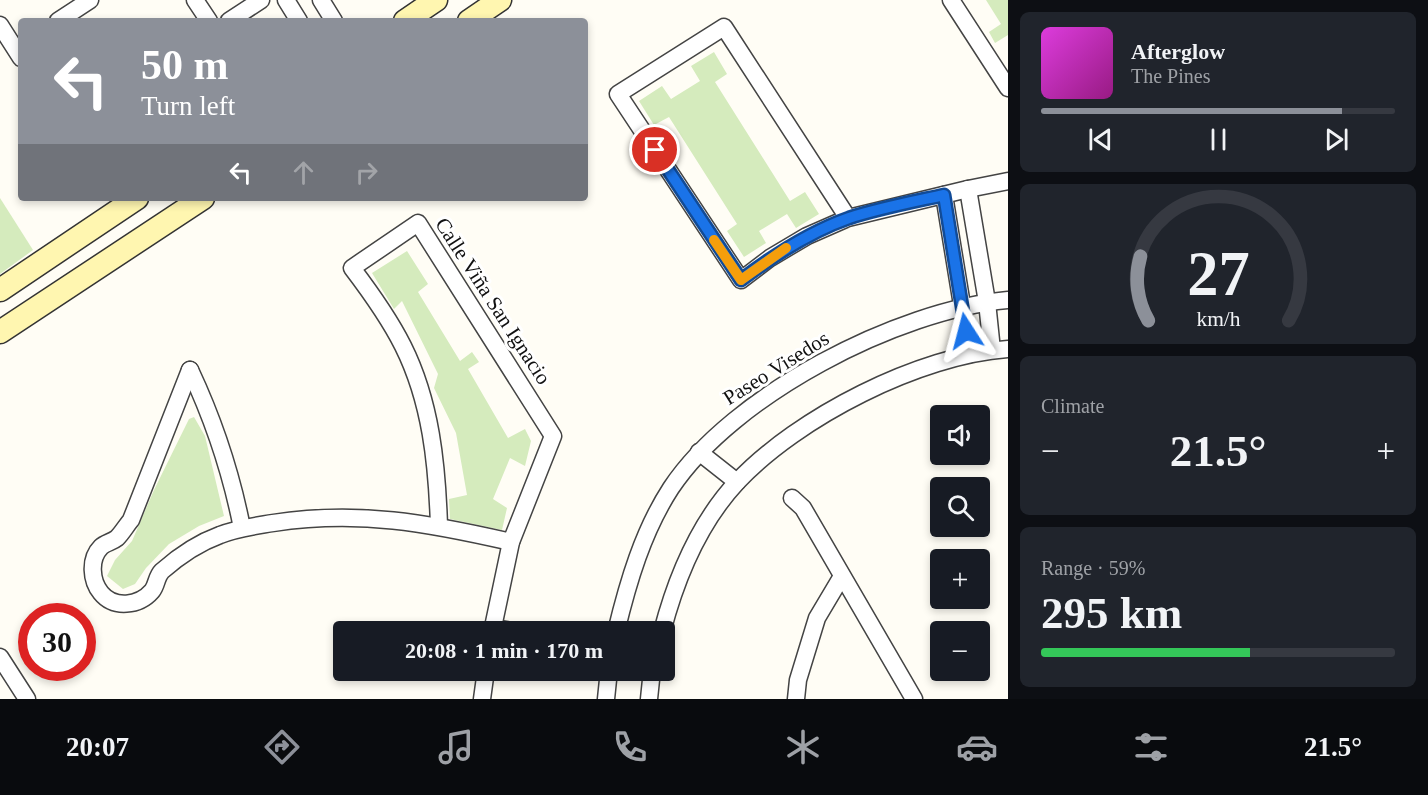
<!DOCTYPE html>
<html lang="en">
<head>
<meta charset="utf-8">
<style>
	body { margin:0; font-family:Georgia,serif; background:#20242c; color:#f1f3f6; height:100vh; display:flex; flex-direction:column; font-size:22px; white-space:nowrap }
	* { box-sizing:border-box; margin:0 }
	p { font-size:20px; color:#9ea1a6 }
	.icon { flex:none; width:33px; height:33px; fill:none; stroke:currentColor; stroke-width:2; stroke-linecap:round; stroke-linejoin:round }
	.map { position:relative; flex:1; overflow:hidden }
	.details { display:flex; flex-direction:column; gap:12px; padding:12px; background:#0d0f14; width:420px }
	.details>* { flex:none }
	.hud { position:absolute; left:18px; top:18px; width:570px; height:183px; border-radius:6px; box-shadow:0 3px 9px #0003; background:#8c9099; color:#fff; overflow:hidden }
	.tools { position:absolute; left:930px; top:405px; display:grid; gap:12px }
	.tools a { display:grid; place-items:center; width:60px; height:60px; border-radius:6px; background:#171b24; box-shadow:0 3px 9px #0003; font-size:30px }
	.speed { position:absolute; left:18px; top:603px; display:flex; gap:12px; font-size:30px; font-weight:700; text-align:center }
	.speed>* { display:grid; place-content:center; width:78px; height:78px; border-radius:50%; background:#171b24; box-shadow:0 3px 9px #0003; line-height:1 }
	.speed .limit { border:9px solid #d22; background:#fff; color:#111 }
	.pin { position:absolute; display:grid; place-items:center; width:51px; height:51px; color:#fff; margin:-26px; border:3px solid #fff; border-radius:50%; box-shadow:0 2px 6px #0007 }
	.me { position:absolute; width:66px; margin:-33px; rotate:351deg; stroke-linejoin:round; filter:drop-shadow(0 0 4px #0008) }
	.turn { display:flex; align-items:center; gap:21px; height:126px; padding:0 24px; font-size:27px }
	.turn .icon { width:78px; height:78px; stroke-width:2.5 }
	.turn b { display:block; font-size:42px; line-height:51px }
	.lanes { display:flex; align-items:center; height:57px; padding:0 24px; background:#0003; justify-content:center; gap:30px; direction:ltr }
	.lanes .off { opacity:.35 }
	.big { font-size:45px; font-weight:700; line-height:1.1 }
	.details .widget { flex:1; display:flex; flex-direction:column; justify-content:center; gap:9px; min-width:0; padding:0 21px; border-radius:9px; background:#20242c }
	.details .dial { align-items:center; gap:0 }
	.dial svg { height:156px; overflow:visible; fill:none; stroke:#363941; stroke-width:7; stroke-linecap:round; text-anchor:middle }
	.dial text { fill:#f1f3f6; stroke:none }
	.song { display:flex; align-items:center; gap:18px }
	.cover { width:72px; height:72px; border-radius:9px; background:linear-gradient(135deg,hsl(300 70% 55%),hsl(310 70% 35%)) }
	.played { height:6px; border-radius:3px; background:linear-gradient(90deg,#8c9099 85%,#363941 85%) }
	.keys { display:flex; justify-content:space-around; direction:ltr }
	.heat { display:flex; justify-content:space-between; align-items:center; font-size:33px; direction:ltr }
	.charge { height:9px; border-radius:4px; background:linear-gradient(90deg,#34c759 59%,#363941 0) }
	.trip { position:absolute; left:333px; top:621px; width:342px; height:60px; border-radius:6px; background:#171b24; box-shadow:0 3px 9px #0003; font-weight:700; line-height:60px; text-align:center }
	.menu { display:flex; height:96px; justify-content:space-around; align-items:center; background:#090b0e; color:#9ea1a6 }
	.menu .icon { width:42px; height:42px }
	.menu .active { color:#8c9099 }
	.menu b { font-size:27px; color:#f1f3f6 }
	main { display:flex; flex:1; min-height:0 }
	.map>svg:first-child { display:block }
	.green { fill:#d5ebbd }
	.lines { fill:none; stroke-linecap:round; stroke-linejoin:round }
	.street-casing { stroke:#444; stroke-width:19 }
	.secondary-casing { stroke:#333; stroke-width:25 }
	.street { stroke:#fff; stroke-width:16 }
	.secondary { stroke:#fff6b0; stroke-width:22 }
	.route-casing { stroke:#114b97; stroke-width:15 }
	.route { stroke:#1a73e8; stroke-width:10 }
	.slow { stroke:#f59e0b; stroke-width:10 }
	.labels { text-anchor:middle; stroke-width:6; stroke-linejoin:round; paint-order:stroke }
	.street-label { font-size:21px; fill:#111; stroke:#fff }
</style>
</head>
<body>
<main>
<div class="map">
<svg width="1008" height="699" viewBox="0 0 1008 699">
	<rect width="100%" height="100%" fill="#fffdf5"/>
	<g class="green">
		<path d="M 986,0 L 1008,0 L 1008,35 L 995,43 L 989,32 L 1001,24 Z"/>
		<path d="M 714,52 L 727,74 L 715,82 L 790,201 L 805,192 L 819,214 L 796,228 L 787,214 L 759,231 L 766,243 L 744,257 L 727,231 L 737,224 L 669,117 L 654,125 L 639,101 L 662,86 L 671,99 L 700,81 L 691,66 Z"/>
		<path d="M 0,198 L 33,250 L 0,274 Z"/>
		<path d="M 407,251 L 428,284 L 418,292 L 460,361 L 472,352 L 479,362 L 468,369 L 508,438 L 525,429 L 531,441 L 525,466 L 510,458 L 493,499 L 507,508 L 502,530 L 450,519 L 449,499 L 467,495 L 456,433 L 434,388 L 438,374 L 402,301 L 394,309 L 372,273 Z"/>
		<path d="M 194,417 L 205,436 L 224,516 L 199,526 L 169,544 L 146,568 L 135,584 L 123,589 L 107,576 L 115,560 L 132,541 L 154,490 L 189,419 Z"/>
	</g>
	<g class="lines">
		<defs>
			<g id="street">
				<path d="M 195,0 L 209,21"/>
				<path d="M 286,0 L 299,21"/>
				<path d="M 321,0 L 334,21"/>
				<path d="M 951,0 L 1008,88"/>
				<path d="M 58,21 L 90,0"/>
				<path d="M 229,21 L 261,0"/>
				<path d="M 0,25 L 21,58"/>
				<path d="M 968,189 L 987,302 L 992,350"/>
				<path d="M 944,195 L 970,354"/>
				<path d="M 848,218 L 724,27 L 618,94 L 741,280 L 770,258 L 807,236 L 848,218 L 968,189 L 1008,181"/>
				<path d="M 190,370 L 131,520 C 126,526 122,533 117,538 C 112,542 105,543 101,547 C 89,559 91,581 101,593 C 114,609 139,606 152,591 C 157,585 156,577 162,571 C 179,556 198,543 220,535 C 237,528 255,526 273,523 C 359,510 428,523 511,542"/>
				<path d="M 190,370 C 214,421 231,472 242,528"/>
				<path d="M 699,452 L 737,482"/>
				<path d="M 792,498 L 803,508 L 914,699"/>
				<path d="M 439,526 C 437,464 431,402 403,346 C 389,318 371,293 352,268 L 418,223 L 553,436 L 511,542 L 492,632"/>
				<path d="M 493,628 L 519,632"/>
				<path d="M 616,632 C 628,582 643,531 671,488 C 733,395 897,310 1008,300"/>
				<path d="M 662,632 C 676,578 699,523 737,482 C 798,417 920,355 1008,349"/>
				<path d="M 0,657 L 27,699"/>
				<path d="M 635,670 L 652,673"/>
				<path d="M 482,699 L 486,670"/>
				<path d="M 606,699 L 609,670"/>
				<path d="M 649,699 L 652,670"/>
				<path d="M 796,699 L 798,680 L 817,618 L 842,576"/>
			</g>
			<g id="secondary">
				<path d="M 405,21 L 436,0"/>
				<path d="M 469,21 L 500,0"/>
				<path d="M 0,290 L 137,198"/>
				<path d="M 0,332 L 203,198"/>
			</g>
		</defs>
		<use href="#street" class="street-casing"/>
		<use href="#secondary" class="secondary-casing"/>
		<use href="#street" class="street"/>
		<use href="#secondary" class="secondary"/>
	</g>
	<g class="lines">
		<defs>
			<path id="route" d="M 655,150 L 741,280 C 774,255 809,232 849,218 C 880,208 912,202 944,195 L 966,331"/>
		</defs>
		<use href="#route" class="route-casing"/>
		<use href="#route" class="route"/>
		<path class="slow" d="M 714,240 L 741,280 L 786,248"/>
	</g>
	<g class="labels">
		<g class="street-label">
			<text transform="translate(493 301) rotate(57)" y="7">Calle Viña San Ignacio</text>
			<text transform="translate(776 368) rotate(-32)" y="7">Paseo Visedos</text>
		</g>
	</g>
</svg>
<div class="tools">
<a><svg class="icon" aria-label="sound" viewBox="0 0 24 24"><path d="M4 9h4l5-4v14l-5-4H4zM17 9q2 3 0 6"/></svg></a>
<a><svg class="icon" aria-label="search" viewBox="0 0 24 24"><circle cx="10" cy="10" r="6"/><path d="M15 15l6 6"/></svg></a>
<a>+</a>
<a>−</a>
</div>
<div class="speed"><div class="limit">30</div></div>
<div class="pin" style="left:655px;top:150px;background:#d93025"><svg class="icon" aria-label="arrive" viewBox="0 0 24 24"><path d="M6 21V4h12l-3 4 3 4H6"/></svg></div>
<svg class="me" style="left:966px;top:331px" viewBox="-20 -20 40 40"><path d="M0-17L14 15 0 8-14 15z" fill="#1a73e8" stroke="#fff" stroke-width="4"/></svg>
<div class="trip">20:08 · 1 min · 170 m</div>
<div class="hud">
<div class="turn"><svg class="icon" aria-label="left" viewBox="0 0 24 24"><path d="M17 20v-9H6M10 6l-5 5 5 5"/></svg><div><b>50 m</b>Turn left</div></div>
<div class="lanes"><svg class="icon" aria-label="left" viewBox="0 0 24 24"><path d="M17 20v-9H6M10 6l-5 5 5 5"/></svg><svg class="icon off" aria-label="ahead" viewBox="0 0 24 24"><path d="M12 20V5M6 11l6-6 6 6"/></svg><svg class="icon off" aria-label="right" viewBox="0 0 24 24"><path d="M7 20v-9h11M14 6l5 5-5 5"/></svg></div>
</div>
</div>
<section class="details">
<div class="widget">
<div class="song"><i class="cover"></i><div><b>Afterglow</b><p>The Pines</p></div></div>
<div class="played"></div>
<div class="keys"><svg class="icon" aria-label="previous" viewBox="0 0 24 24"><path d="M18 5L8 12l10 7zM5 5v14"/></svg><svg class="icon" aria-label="pause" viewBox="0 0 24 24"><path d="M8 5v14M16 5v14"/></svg><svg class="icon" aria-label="next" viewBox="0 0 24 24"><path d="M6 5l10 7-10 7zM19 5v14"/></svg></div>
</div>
<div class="widget dial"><svg viewBox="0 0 100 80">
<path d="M14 69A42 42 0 1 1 86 69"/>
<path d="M14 69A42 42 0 0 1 10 36" stroke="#8c9099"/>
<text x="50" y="56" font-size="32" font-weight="700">27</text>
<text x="50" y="72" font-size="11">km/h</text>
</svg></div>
<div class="widget"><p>Climate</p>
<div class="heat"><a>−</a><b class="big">21.5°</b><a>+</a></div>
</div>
<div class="widget"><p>Range · 59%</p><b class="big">295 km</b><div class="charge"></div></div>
</section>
</main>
<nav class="menu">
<b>20:07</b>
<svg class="icon active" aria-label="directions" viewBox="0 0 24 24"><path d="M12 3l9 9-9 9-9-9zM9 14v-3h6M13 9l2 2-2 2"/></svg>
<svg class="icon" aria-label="music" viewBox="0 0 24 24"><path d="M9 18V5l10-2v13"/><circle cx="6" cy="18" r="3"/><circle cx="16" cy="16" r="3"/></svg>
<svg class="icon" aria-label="phone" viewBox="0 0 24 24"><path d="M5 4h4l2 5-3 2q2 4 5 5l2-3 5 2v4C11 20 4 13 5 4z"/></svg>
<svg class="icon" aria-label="climate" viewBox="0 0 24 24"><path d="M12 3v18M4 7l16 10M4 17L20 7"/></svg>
<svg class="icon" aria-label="car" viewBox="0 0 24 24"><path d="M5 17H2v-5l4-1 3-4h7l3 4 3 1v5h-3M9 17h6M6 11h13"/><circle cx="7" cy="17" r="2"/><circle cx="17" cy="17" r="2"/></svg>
<svg class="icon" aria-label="filters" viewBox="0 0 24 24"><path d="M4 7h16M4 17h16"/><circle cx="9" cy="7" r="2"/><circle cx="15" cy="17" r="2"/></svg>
<b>21.5°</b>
</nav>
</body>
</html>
